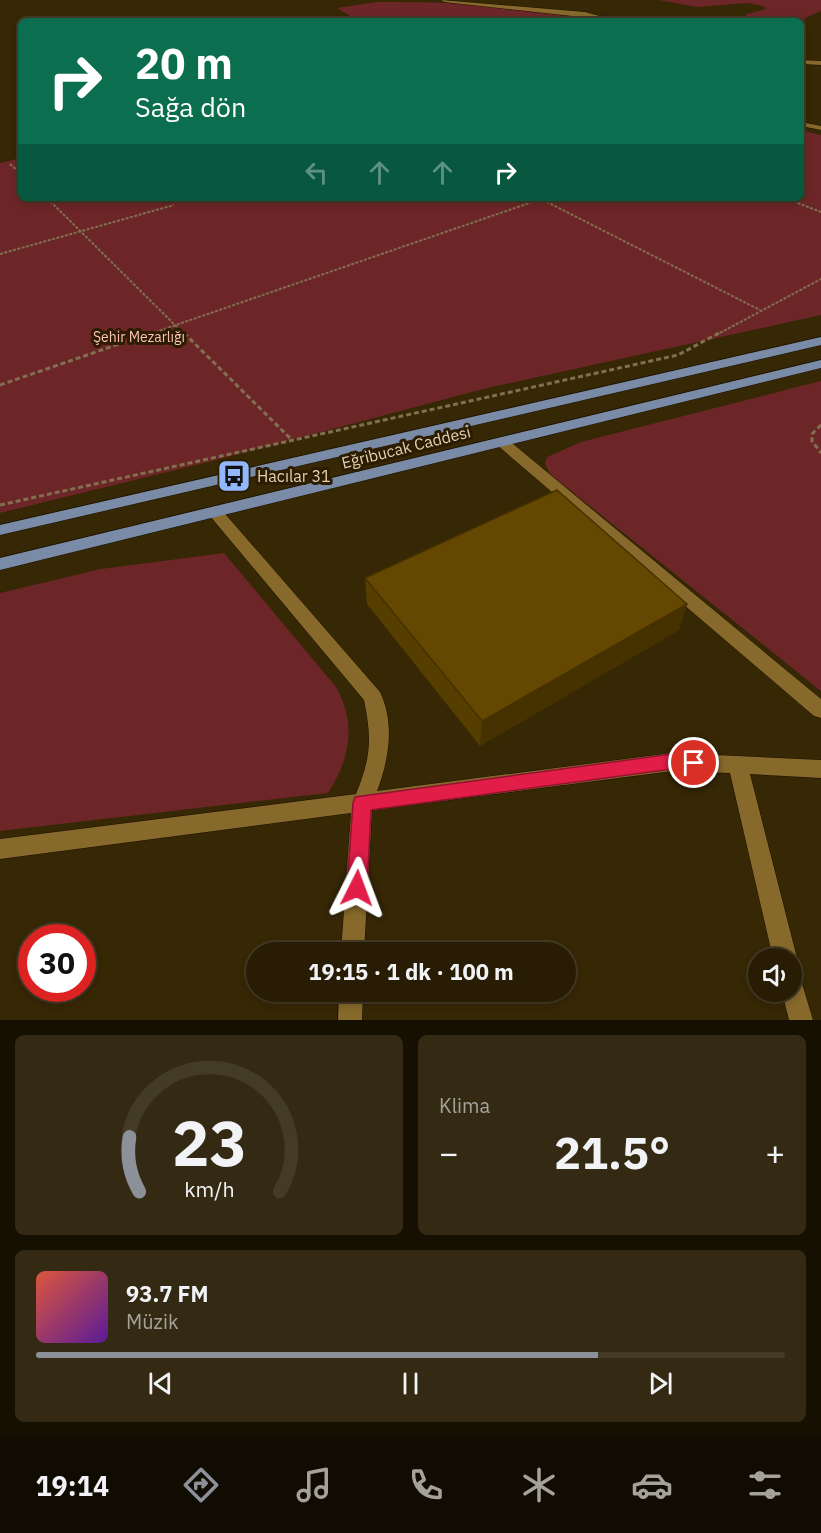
<!DOCTYPE html>
<html lang="tr">
<head>
<meta charset="utf-8">
<style>
	body { margin:0; font-family:"IBM Plex Sans",sans-serif; background:#342a13; color:#f1f3f6; height:100vh; display:flex; flex-direction:column; font-size:22px; white-space:nowrap }
	* { box-sizing:border-box; margin:0 }
	p { font-size:20px; color:#a5a29a }
	.icon { flex:none; width:33px; height:33px; fill:none; stroke:currentColor; stroke-width:2; stroke-linecap:round; stroke-linejoin:round }
	.map { position:relative; height:1020px; overflow:hidden }
	.details { display:flex; flex-direction:column; gap:15px; padding:15px; background:#161002; flex:1 }
	.details>* { flex:none }
	.guide { position:absolute; left:18px; top:18px; width:786px; height:183px; border-radius:9px; box-shadow:0 3px 9px #0003,0 0 0 2px #443b26; background:#0b6e4f; color:#fff; overflow:hidden }
	.fabs { position:absolute; left:748px; top:948px; display:grid; gap:12px }
	.fabs a { display:grid; place-items:center; width:54px; height:54px; border-radius:50%; background:#281d04; box-shadow:0 3px 9px #0003,0 0 0 2px #443b26; font-size:30px }
	.speed { position:absolute; left:18px; top:924px; display:flex; gap:12px; font-size:30px; font-weight:700; text-align:center }
	.speed>* { display:grid; place-content:center; width:78px; height:78px; border-radius:50%; background:#281d04; box-shadow:0 3px 9px #0003,0 0 0 2px #443b26; line-height:1 }
	.speed .limit { border:9px solid #d22; background:#fff; color:#111 }
	.pin { position:absolute; display:grid; place-items:center; width:51px; height:51px; color:#fff; margin:-26px; border:3px solid #fff; border-radius:50%; box-shadow:0 2px 6px #0007 }
	.me { position:absolute; width:66px; margin:-33px; rotate:3deg; stroke-linejoin:round; filter:drop-shadow(0 0 4px #0008) }
	.turn { display:flex; align-items:center; gap:21px; height:126px; padding:0 18px; font-size:27px }
	.turn .icon { width:78px; height:78px; stroke-width:2.5 }
	.turn b { display:block; font-size:42px; line-height:51px }
	.lanes { display:flex; align-items:center; height:57px; padding:0 18px; background:#0003; justify-content:center; gap:30px; direction:ltr }
	.lanes .off { opacity:.35 }
	.big { font-size:45px; font-weight:800; line-height:1.1 }
	.details .card { flex:1; display:flex; flex-direction:column; justify-content:center; gap:9px; min-width:0; padding:0 21px; border-radius:9px; background:#342a13 }
	.details .dial { align-items:center; gap:0 }
	.dial svg { height:156px; overflow:visible; fill:none; stroke:#443b26; stroke-width:7; stroke-linecap:round; text-anchor:middle }
	.dial text { fill:#f1f3f6; stroke:none }
	.song { display:flex; align-items:center; gap:18px }
	.cover { width:72px; height:72px; border-radius:9px; background:linear-gradient(135deg,hsl(10 70% 55%),hsl(270 70% 35%)) }
	.played { height:6px; border-radius:3px; background:linear-gradient(90deg,#8c9099 75%,#443b26 75%) }
	.keys { display:flex; justify-content:space-around; direction:ltr }
	.heat { display:flex; justify-content:space-between; align-items:center; font-size:33px; direction:ltr }
	.details .tiles { flex:1; display:grid; gap:15px; grid-template-columns:1fr 1fr }
	.card:last-child { grid-column:span 2 }
	.trip { position:absolute; left:246px; top:942px; width:330px; height:60px; border-radius:30px; background:#281d04; box-shadow:0 3px 9px #0003,0 0 0 2px #443b26; font-weight:800; line-height:60px; text-align:center }
	.dock { display:flex; height:96px; justify-content:space-around; align-items:center; background:#100c02; color:#a5a29a }
	.dock .icon { width:42px; height:42px }
	.dock .selected { color:#8c9099 }
	.dock b { font-size:27px; color:#f1f3f6 }
	.map>svg:first-child { display:block }
	.green { fill:#6d2627 }
	.lines { fill:none; stroke-linecap:round; stroke-linejoin:round }
	.minor-casing { stroke:#1a1001; stroke-width:1 }
	.primary-casing { stroke:#1a1001; stroke-width:1 }
	.path-far1 { stroke:#807050; stroke-width:2; stroke-dasharray:3 1.5; stroke-linecap:butt }
	.path { stroke:#807050; stroke-width:3; stroke-dasharray:5 3; stroke-linecap:butt }
	.minor { fill:#87692b; fill-rule:evenodd }
	.primary { fill:#7a8ba8; fill-rule:evenodd }
	.wall { fill:#563d00 }
	.shaded-wall { fill:#463200 }
	.building { fill:#644700; stroke:#463200; stroke-width:1.5 }
	.route { fill:#e11d48; stroke:#92132f; stroke-width:1.5 }
	.labels { text-anchor:middle; stroke-width:6; stroke-linejoin:round; paint-order:stroke }
	.far-park-label { font-size:14px; fill:#fdc0bd; stroke:#2c1d00 }
	.street-label { font-size:16px; fill:#e2d1b4; stroke:#2c1d00 }
	.poi-label { font-size:16px; fill:#e2d1b4; stroke:#2c1d00; text-anchor:start }
</style>
</head>
<body>
<div class="map">
<svg width="821" height="1020" viewBox="0 0 821 1020">
	<rect width="100%" height="100%" fill="#362705"/>
	<g class="green">
		<path d="M 659,0 L 821,0 L 821,11 L 805,18 L 801,33 L 801,21 L 742,21 L 747,14 L 766,9 L 763,6 L 748,3 L 697,7 Z"/>
		<path d="M 377,2 C 452,1 531,6 605,21 L 358,21 L 337,8 Z"/>
		<path d="M 801,130 L 821,135 L 821,315 L 487,388 L 208,462 L 0,513 L 0,163 L 21,158 L 21,198 L 801,198 Z"/>
		<path d="M 821,381 L 821,691 L 550,474 L 545,463 L 547,457 L 581,442 Z"/>
		<path d="M 224,553 L 336,687 C 357,724 350,759 328,793 L 0,831 L 0,593 L 101,569 Z"/>
	</g>
	<g class="lines">
		<defs>
			<g id="minor">
				<path d="M 441,0 L 585,12 L 618,21 L 444,2 Z"/>
				<path d="M 801,60 L 821,61 L 821,65 L 801,64 Z"/>
				<path d="M 801,122 L 821,126 L 821,130 L 801,126 Z"/>
				<path d="M 502,438 L 507,439 L 821,699 L 821,718 L 814,716 L 497,445 L 495,442 Z"/>
				<path d="M 215,507 L 220,508 L 380,692 C 395,723 389,760 377,791 L 672,753 L 821,760 L 821,778 L 750,774 L 797,958 L 793,966 L 792,958 L 773,958 L 730,773 L 672,771 L 372,810 L 364,952 L 341,952 L 351,813 L 0,859 L 0,839 L 356,794 C 371,757 372,739 364,700 L 210,516 L 207,512 Z"/>
				<path d="M 792,973 L 800,977 L 813,1020 L 789,1020 L 782,992 L 792,992 Z"/>
				<path d="M 339,992 L 363,992 L 362,1020 L 338,1020 Z"/>
			</g>
			<g id="primary">
				<path d="M 821,337 L 821,345 L 0,535 L 0,525 Z"/>
				<path d="M 821,360 L 821,368 L 0,570 L 0,558 Z"/>
			</g>
		</defs>
		<use href="#minor" class="minor-casing"/>
		<use href="#primary" class="primary-casing"/>
		<g class="path-far1">
			<path d="M 10,164 L 21,174"/>
			<path d="M 47,198 L 185,335"/>
			<path d="M 785,198 L 821,212"/>
			<path d="M 0,254 L 174,205"/>
			<path d="M 147,335 L 541,199 L 760,310"/>
			<path d="M 716,335 L 821,279"/>
		</g>
		<g class="path">
			<path d="M 184,333 L 290,438"/>
			<path d="M 0,385 L 151,333"/>
			<path d="M 821,425 L 812,434 L 812,441 L 821,453"/>
			<path d="M 0,505 L 678,355 L 719,333"/>
		</g>
		<use href="#minor" class="minor"/>
		<use href="#primary" class="primary"/>
	</g>
	<path class="wall" d="M 365,578 L 687,604 L 679,630 L 480,746 L 367,604 Z"/>
	<path class="shaded-wall" d="M 687,604 L 679,630 L 480,746 L 482,721 Z"/>
	<path class="building" d="M 557,490 L 687,604 L 482,721 L 365,578 Z"/>
	<path class="route" d="M 672,754 L 700,757 L 703,763 L 700,768 L 694,771 L 672,769 L 371,810 L 367,888 L 364,895 L 357,898 L 350,895 L 347,888 L 353,803 L 355,797 Z"/>
	<defs>
		<symbol id="bus-square" viewBox="-11 -11 22 22"><rect x="-9" y="-9" width="18" height="18" rx="4" fill="#92b7fd" stroke="#2c1d00"/><path d="M-5-6H5V4H4V6H2V4H-2V6H-4V4H-5ZM-3.5-4V0h7V-4ZM-3.5 1.2v1.5H-2V1.2ZM2 1.2v1.5H3.5V1.2Z" fill="#111"/></symbol>
	</defs>
	<g fill-rule="evenodd">
		<use href="#bus-square" x="215" y="457" width="38" height="38"/>
	</g>
	<g class="labels">
		<g class="far-park-label">
			<text x="139" y="342">Şehir Mezarlığı</text>
		</g>
		<g class="street-label">
			<text transform="translate(406 447) rotate(-14)" y="6">Eğribucak Caddesi</text>
		</g>
		<g class="poi-label">
			<text x="257" y="482">Hacılar 31</text>
		</g>
	</g>
</svg>
<div class="fabs">
<a><svg class="icon" aria-label="sound" viewBox="0 0 24 24"><path d="M4 9h4l5-4v14l-5-4H4zM17 9q2 3 0 6"/></svg></a>
</div>
<div class="speed"><div class="limit">30</div></div>
<div class="pin" style="left:694px;top:763px;background:#d93025"><svg class="icon" aria-label="arrive" viewBox="0 0 24 24"><path d="M6 21V4h12l-3 4 3 4H6"/></svg></div>
<svg class="me" style="left:357px;top:888px" viewBox="-20 -20 40 40"><path d="M0-17L14 15 0 8-14 15z" fill="#e11d48" stroke="#fff" stroke-width="4"/></svg>
<div class="trip">19:15 · 1 dk · 100 m</div>
<div class="guide">
<div class="turn"><svg class="icon" aria-label="right" viewBox="0 0 24 24"><path d="M7 20v-9h11M14 6l5 5-5 5"/></svg><div><b>20 m</b>Sağa dön</div></div>
<div class="lanes"><svg class="icon off" aria-label="left" viewBox="0 0 24 24"><path d="M17 20v-9H6M10 6l-5 5 5 5"/></svg><svg class="icon off" aria-label="ahead" viewBox="0 0 24 24"><path d="M12 20V5M6 11l6-6 6 6"/></svg><svg class="icon off" aria-label="ahead" viewBox="0 0 24 24"><path d="M12 20V5M6 11l6-6 6 6"/></svg><svg class="icon" aria-label="right" viewBox="0 0 24 24"><path d="M7 20v-9h11M14 6l5 5-5 5"/></svg></div>
</div>
</div>
<section class="details">
<div class="tiles">
<div class="card dial"><svg viewBox="0 0 100 80">
<path d="M14 69A42 42 0 1 1 86 69"/>
<path d="M14 69A42 42 0 0 1 9 41" stroke="#8c9099"/>
<text x="50" y="56" font-size="32" font-weight="700">23</text>
<text x="50" y="72" font-size="11">km/h</text>
</svg></div>
<div class="card"><p>Klima</p>
<div class="heat"><a>−</a><b class="big">21.5°</b><a>+</a></div>
</div>
<div class="card">
<div class="song"><i class="cover"></i><div><b>93.7 FM</b><p>Müzik</p></div></div>
<div class="played"></div>
<div class="keys"><svg class="icon" aria-label="previous" viewBox="0 0 24 24"><path d="M18 5L8 12l10 7zM5 5v14"/></svg><svg class="icon" aria-label="pause" viewBox="0 0 24 24"><path d="M8 5v14M16 5v14"/></svg><svg class="icon" aria-label="next" viewBox="0 0 24 24"><path d="M6 5l10 7-10 7zM19 5v14"/></svg></div>
</div>
</div>
</section>
<nav class="dock">
<b>19:14</b>
<svg class="icon selected" aria-label="directions" viewBox="0 0 24 24"><path d="M12 3l9 9-9 9-9-9zM9 14v-3h6M13 9l2 2-2 2"/></svg>
<svg class="icon" aria-label="music" viewBox="0 0 24 24"><path d="M9 18V5l10-2v13"/><circle cx="6" cy="18" r="3"/><circle cx="16" cy="16" r="3"/></svg>
<svg class="icon" aria-label="phone" viewBox="0 0 24 24"><path d="M5 4h4l2 5-3 2q2 4 5 5l2-3 5 2v4C11 20 4 13 5 4z"/></svg>
<svg class="icon" aria-label="climate" viewBox="0 0 24 24"><path d="M12 3v18M4 7l16 10M4 17L20 7"/></svg>
<svg class="icon" aria-label="car" viewBox="0 0 24 24"><path d="M5 17H2v-5l4-1 3-4h7l3 4 3 1v5h-3M9 17h6M6 11h13"/><circle cx="7" cy="17" r="2"/><circle cx="17" cy="17" r="2"/></svg>
<svg class="icon" aria-label="filters" viewBox="0 0 24 24"><path d="M4 7h16M4 17h16"/><circle cx="9" cy="7" r="2"/><circle cx="15" cy="17" r="2"/></svg>
</nav>
</body>
</html>
